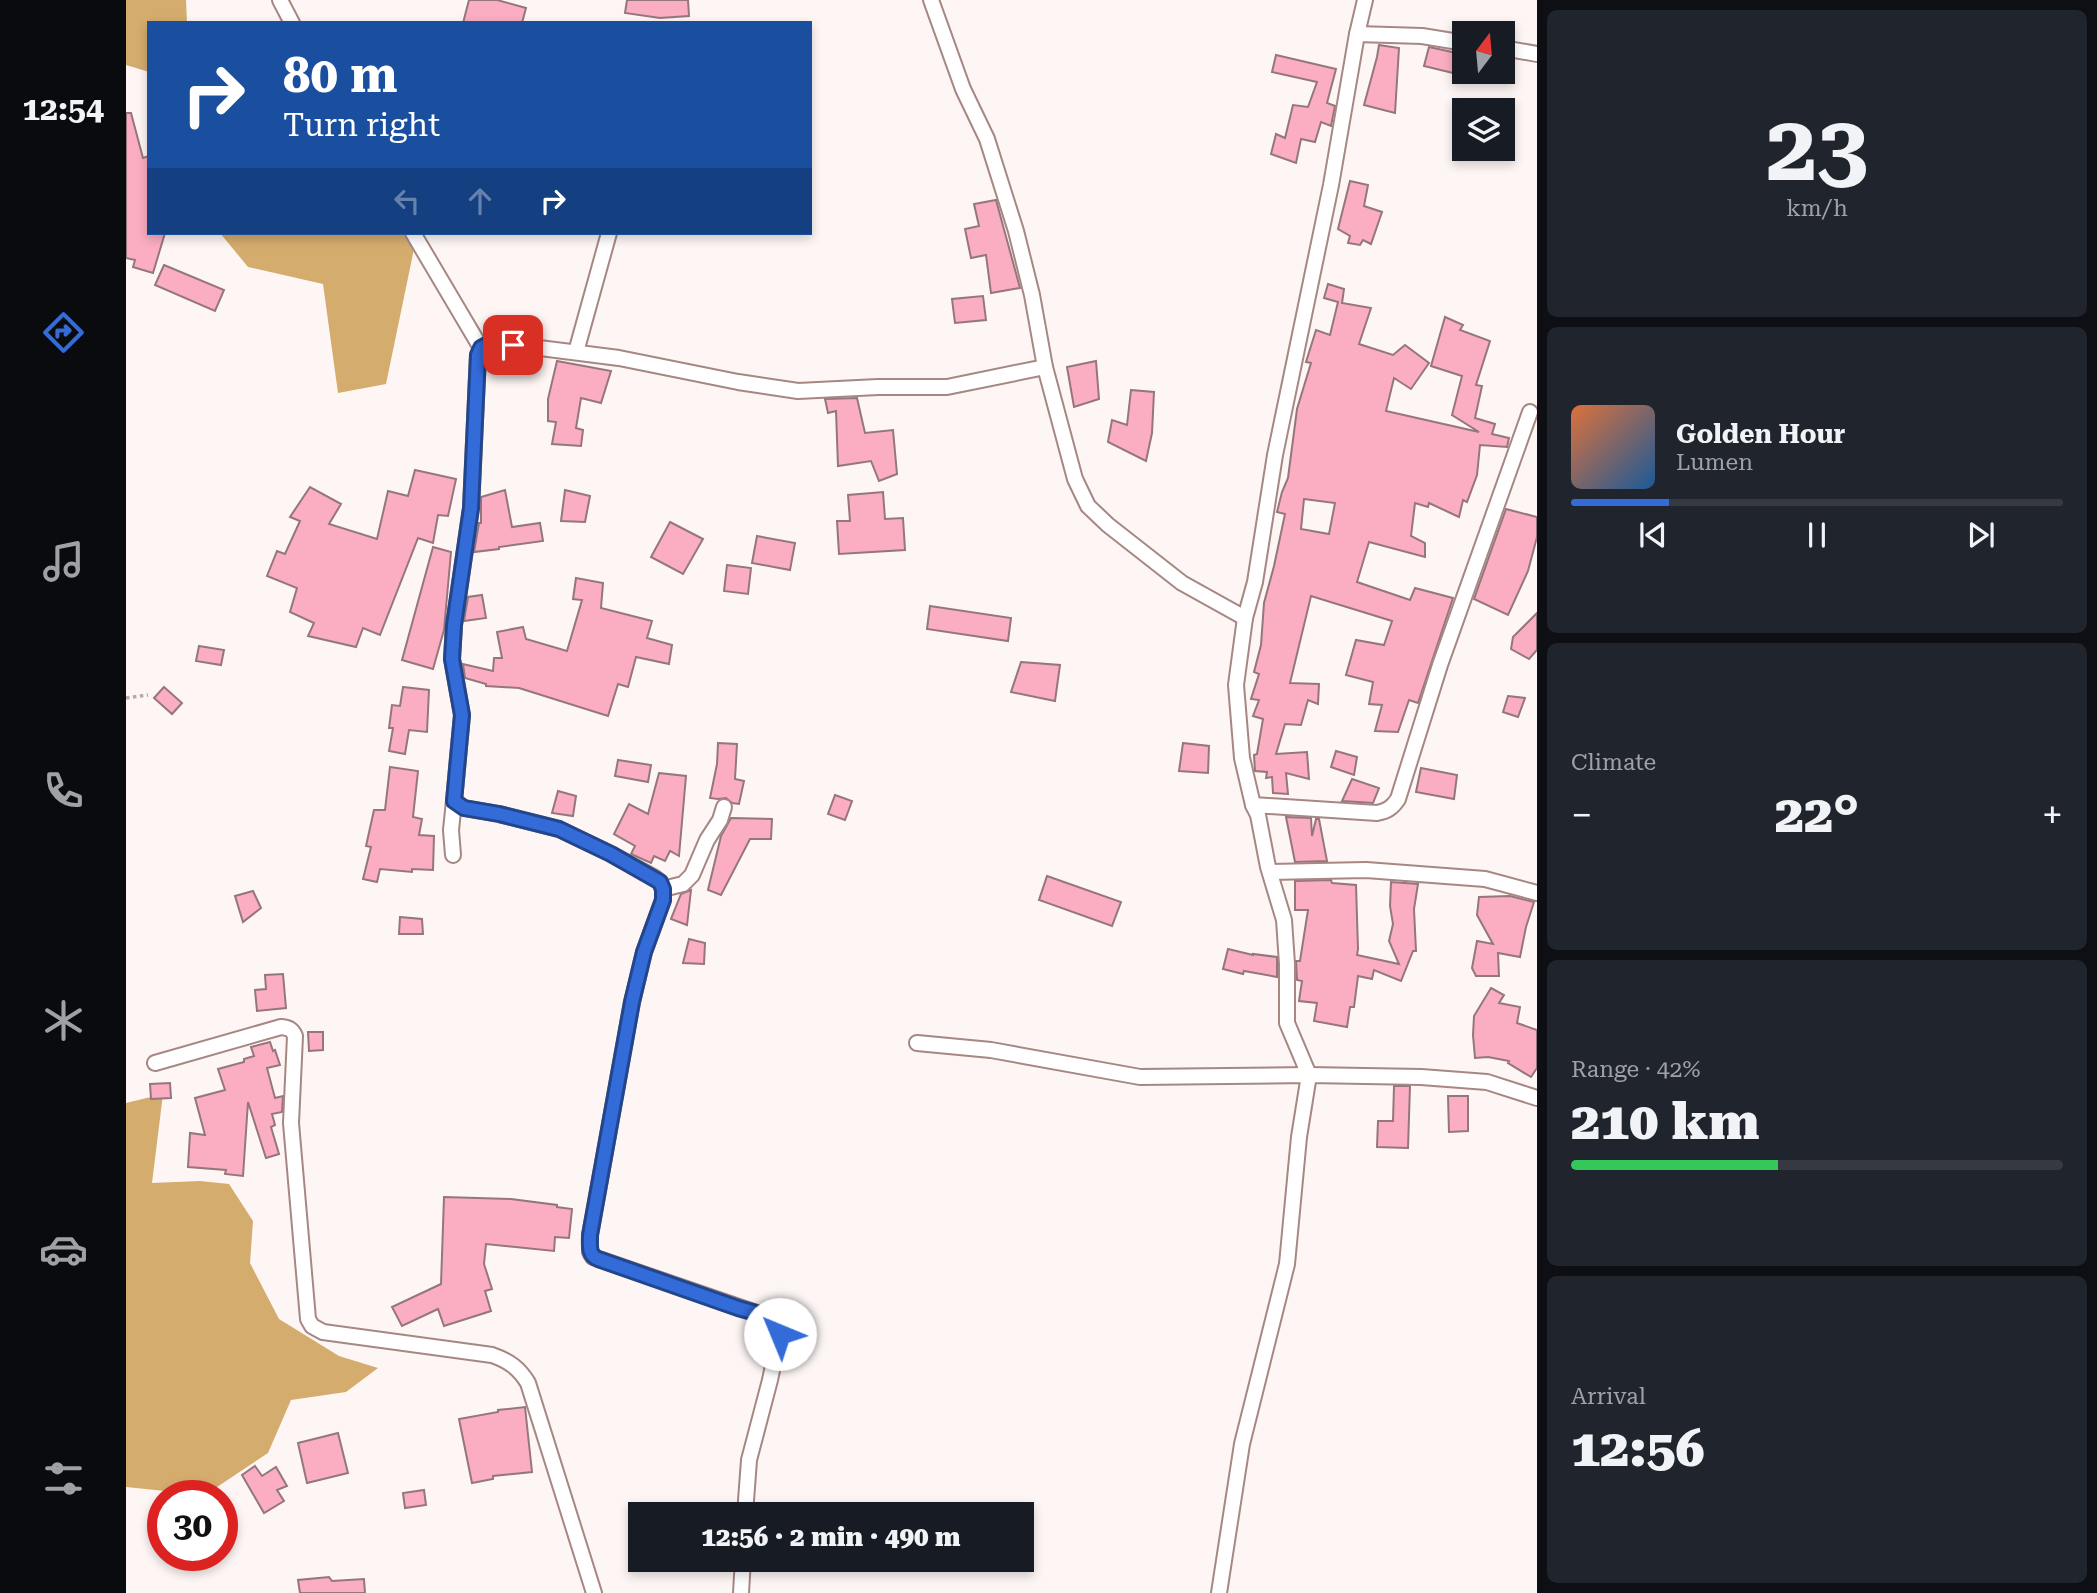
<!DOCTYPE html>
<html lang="en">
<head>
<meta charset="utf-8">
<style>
	body { margin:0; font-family:"Roboto Serif",serif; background:#20242c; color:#f1f3f6; height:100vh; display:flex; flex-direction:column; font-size:26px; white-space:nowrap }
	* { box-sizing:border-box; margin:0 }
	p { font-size:23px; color:#9ea1a6 }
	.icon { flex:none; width:38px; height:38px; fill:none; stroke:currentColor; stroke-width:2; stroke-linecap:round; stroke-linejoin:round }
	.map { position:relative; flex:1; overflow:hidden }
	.drawer { display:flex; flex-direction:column; gap:10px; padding:10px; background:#0d0f14; width:560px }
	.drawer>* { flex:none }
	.top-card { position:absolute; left:21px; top:21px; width:665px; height:214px; border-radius:0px; box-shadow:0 4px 10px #0003; background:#1a4fa0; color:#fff; overflow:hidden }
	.needle { width:46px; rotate:16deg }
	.controls { position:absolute; left:1326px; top:21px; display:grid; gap:14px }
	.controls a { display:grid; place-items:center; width:63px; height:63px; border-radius:0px; background:#171b24; box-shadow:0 4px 10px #0003; font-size:35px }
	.speed { position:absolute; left:21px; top:1480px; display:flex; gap:14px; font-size:35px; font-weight:700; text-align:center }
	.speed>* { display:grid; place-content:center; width:91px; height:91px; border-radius:50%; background:#171b24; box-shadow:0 4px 10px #0003; line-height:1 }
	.speed .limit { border:10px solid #d22; background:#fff; color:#111 }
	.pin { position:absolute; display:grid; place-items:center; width:60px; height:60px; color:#fff; margin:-30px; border-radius:14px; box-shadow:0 4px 10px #0006 }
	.me { position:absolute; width:77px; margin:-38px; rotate:315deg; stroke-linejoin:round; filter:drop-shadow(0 0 5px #0008) }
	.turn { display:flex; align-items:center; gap:24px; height:147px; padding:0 21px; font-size:32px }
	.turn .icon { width:91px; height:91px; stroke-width:2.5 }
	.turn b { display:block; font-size:49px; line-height:60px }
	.lanes { display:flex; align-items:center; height:66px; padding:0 21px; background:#0003; justify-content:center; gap:35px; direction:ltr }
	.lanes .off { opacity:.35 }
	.big { font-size:52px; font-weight:800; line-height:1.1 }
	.drawer .card { flex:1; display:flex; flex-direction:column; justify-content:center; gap:10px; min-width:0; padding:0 24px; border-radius:10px; background:#20242c }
	.drawer .dial { align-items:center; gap:0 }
	.dial b { font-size:91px; line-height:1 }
	.song { display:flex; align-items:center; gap:21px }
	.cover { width:84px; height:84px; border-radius:10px; background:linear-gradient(135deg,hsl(20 70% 55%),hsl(210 70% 35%)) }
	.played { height:7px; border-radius:4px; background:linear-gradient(90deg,#336bd9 20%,#363941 20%) }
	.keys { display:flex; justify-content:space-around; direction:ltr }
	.heat { display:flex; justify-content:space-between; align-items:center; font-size:38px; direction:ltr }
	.charge { height:10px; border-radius:5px; background:linear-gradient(90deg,#34c759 42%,#363941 0) }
	.trip { position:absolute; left:502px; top:1502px; width:406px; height:70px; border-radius:0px; background:#171b24; box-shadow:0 4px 10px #0003; font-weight:800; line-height:70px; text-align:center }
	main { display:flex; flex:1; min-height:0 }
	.menu { display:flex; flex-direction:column; width:126px; justify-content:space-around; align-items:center; background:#090b0e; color:#9ea1a6 }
	.menu .icon { width:49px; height:49px }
	.menu .active { color:#336bd9 }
	.menu b { font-size:32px; color:#f1f3f6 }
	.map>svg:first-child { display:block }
	.forest { fill:#d4ac6d }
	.building { fill:#fbaec1; stroke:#95767d; stroke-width:2; fill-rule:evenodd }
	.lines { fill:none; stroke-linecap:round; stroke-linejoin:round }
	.street-casing { stroke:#a78783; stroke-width:18 }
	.path { stroke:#b4aba9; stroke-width:3.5; stroke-dasharray:3.5 3.5; stroke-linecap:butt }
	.street { stroke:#fff; stroke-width:14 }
	.route-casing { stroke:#21468d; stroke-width:18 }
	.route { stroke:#336bd9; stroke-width:12 }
</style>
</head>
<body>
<main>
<nav class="menu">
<b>12:54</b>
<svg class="icon active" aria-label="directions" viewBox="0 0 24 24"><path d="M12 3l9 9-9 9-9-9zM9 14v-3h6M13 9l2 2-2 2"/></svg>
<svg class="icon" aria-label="music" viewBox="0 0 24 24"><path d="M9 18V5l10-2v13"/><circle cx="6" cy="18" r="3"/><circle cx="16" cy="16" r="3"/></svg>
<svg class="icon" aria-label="phone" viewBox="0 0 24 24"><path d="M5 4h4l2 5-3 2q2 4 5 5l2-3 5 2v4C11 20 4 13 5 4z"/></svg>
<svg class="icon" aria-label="climate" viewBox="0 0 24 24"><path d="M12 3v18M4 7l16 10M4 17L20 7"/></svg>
<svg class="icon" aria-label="car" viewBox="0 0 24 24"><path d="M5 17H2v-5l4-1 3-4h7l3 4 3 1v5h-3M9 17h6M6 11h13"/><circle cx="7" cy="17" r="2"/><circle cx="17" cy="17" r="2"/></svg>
<svg class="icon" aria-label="filters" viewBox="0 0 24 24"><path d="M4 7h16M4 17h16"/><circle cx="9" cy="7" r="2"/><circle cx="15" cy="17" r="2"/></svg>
</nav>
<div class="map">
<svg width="1411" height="1593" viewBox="0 0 1411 1593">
	<rect width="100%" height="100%" fill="#fdf6f4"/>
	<g class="forest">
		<path d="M 0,0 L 60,0 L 61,23 L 23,23 L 23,72 L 0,65 Z"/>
		<path d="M 94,233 L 277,233 L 288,249 L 260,384 L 212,393 L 197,284 L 122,267 Z"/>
		<path d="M 37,1094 L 26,1183 L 74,1181 L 103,1184 L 127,1221 L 124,1263 L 153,1319 L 213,1356 L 252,1368 L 220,1392 L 165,1400 L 142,1453 L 79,1495 L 0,1487 L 0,1103 Z"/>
	</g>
	<g class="building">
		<path d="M 343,0 L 371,0 L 400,8 L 396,23 L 337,23 Z"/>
		<path d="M 501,0 L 562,0 L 563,16 L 534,18 L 499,13 Z"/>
		<path d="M 1253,45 L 1273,48 L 1269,113 L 1238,105 L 1251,57 Z"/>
		<path d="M 1303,47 L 1331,53 L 1327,73 L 1298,66 Z"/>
		<path d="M 1150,55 L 1210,69 L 1201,103 L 1209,106 L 1205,126 L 1195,122 L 1189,142 L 1175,139 L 1170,163 L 1145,154 L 1150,134 L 1159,138 L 1167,105 L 1182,107 L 1191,82 L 1146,72 Z"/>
		<path d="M 0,113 L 5,113 L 17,158 L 23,156 L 23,233 L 39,233 L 27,273 L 7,267 L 9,260 L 0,258 Z"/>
		<path d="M 1224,181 L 1242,185 L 1238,206 L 1256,212 L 1245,244 L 1237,240 L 1234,245 L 1222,243 L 1224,236 L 1212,229 Z"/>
		<path d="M 870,200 L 894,288 L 865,293 L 860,255 L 845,258 L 839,229 L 853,226 L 848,204 Z"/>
		<path d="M 38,265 L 98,290 L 89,311 L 29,285 Z"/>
		<path d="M 1202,284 L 1218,289 L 1216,303 L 1245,308 L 1233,344 L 1267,355 L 1279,345 L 1303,363 L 1285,389 L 1268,378 L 1260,411 L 1353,432 L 1326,415 L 1336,376 L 1305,366 L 1319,317 L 1337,325 L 1334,330 L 1364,341 L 1350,385 L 1356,386 L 1349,418 L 1369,424 L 1366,434 L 1383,438 L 1381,447 L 1354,445 L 1351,475 L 1341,502 L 1337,500 L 1333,517 L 1303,503 L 1302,507 L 1289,503 L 1285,536 L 1299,543 L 1299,557 L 1243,542 L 1231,582 L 1284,600 L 1289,588 L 1327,598 L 1292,703 L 1283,700 L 1272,732 L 1249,731 L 1256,705 L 1243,704 L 1247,682 L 1220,675 L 1230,640 L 1258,645 L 1266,621 L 1185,596 L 1164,683 L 1193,684 L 1192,704 L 1182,700 L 1175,725 L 1159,724 L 1150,754 L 1181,752 L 1183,779 L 1160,773 L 1162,794 L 1147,793 L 1146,777 L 1140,778 L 1141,772 L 1129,771 L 1128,755 L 1131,754 L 1137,719 L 1127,716 L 1133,700 L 1125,699 L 1133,674 L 1128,672 L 1135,645 L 1138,603 L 1148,566 L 1159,514 L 1151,512 L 1156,492 L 1162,478 L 1171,409 L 1185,363 L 1180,362 L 1190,330 L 1204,335 L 1212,302 L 1198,298 ZM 1178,499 L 1209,503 L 1203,534 L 1175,529 Z"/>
		<path d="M 857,296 L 860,320 L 829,323 L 826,299 Z"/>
		<path d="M 431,361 L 485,371 L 475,403 L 455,398 L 450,428 L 457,430 L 455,446 L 426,444 L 430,422 L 422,421 L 422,399 Z"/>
		<path d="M 970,361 L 973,399 L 948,407 L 941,367 Z"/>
		<path d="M 1005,390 L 1028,392 L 1026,433 L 1020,461 L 982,442 L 986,420 L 1001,425 Z"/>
		<path d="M 731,398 L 739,433 L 767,430 L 771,474 L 753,481 L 745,461 L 712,466 L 710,411 L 702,413 L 699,399 Z"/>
		<path d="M 289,470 L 330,479 L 322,516 L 312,515 L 307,543 L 292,538 L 254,635 L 237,628 L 230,647 L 182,636 L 188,623 L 164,612 L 171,588 L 141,576 L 151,551 L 159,554 L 174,521 L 164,517 L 184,487 L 215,504 L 203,524 L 251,539 L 262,491 L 282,496 Z"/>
		<path d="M 379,490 L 386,527 L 414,523 L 417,541 L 373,547 L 373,549 L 348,552 L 353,523 L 355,523 L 355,497 Z"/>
		<path d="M 439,490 L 464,496 L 459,522 L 435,521 Z"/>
		<path d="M 757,492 L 759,519 L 777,518 L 779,550 L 713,554 L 711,521 L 724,521 L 722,495 Z"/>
		<path d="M 1380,509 L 1411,517 L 1411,537 L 1402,571 L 1382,615 L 1348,599 Z"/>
		<path d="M 544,522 L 577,539 L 557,574 L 525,557 Z"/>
		<path d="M 631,536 L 669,543 L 664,570 L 626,563 Z"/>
		<path d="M 307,547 L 325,552 L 318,630 L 307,669 L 276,660 Z"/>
		<path d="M 601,565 L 625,568 L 622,594 L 598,591 Z"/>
		<path d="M 450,578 L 477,583 L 475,608 L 526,621 L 521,638 L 546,645 L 543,664 L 510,657 L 502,687 L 492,684 L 482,716 L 393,688 L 360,686 L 360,684 L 339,678 L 337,664 L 367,671 L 368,658 L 376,658 L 371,632 L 397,627 L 400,639 L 441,651 L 456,600 L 447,599 Z"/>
		<path d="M 356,595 L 360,618 L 338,621 L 342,597 Z"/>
		<path d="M 804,606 L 885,618 L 882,641 L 801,629 Z"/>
		<path d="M 1411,613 L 1411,650 L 1403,659 L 1385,649 L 1387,637 Z"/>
		<path d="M 73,646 L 98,650 L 95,665 L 70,661 Z"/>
		<path d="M 895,662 L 934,665 L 929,701 L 885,692 Z"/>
		<path d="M 38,687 L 56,703 L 46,714 L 28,698 Z"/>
		<path d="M 277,687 L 303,690 L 301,732 L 283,730 L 279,754 L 263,751 L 267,728 L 263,728 L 266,705 L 274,706 Z"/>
		<path d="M 1382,696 L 1399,698 L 1392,717 L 1377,712 Z"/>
		<path d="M 592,743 L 611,744 L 609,779 L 618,781 L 613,804 L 606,803 L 600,798 L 592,799 L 584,798 L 591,764 Z"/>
		<path d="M 1057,743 L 1083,746 L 1082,773 L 1053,771 Z"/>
		<path d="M 1210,751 L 1231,757 L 1228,775 L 1205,767 Z"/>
		<path d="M 492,760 L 525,765 L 522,782 L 489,776 Z"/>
		<path d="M 264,767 L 292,771 L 287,817 L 296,819 L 293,835 L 308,836 L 307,870 L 286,869 L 286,872 L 254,869 L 251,882 L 237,879 L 245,847 L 240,846 L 248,810 L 259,810 Z"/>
		<path d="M 1295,768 L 1331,775 L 1328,799 L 1290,792 Z"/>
		<path d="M 533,773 L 560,776 L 553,856 L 544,851 L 539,861 L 528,856 L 525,863 L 505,854 L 509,846 L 488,834 L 503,804 L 522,814 Z"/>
		<path d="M 1226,779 L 1253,788 L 1247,803 L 1216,801 Z"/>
		<path d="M 432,791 L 450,796 L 447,816 L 426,813 Z"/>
		<path d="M 709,795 L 726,801 L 719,820 L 702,814 Z"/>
		<path d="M 1160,817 L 1185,818 L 1186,836 L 1190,819 L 1193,819 L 1201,861 L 1169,862 Z"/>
		<path d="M 605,818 L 646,819 L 645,839 L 624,839 L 595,895 L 582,890 L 595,836 Z"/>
		<path d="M 921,876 L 995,902 L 986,926 L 913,900 Z"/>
		<path d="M 1205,880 L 1206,883 L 1230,885 L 1232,949 L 1231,955 L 1273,964 L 1263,941 L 1267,924 L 1264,906 L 1265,882 L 1292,884 L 1288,909 L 1290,951 L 1287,951 L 1275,981 L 1248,970 L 1246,979 L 1232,976 L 1228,1007 L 1224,1007 L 1221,1027 L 1188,1021 L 1191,1003 L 1173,1001 L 1176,981 L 1171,980 L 1170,961 L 1174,961 L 1182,910 L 1169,910 L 1169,881 Z"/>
		<path d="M 565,890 L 561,925 L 545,919 L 555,894 Z"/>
		<path d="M 127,891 L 135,908 L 117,922 L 109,896 Z"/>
		<path d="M 1384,896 L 1408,902 L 1400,927 L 1394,957 L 1372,953 L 1373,976 L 1350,976 L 1346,968 L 1351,941 L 1367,944 L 1351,915 L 1353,897 Z"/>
		<path d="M 274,917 L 296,919 L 297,934 L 273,934 Z"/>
		<path d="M 563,939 L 579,943 L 578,964 L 557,963 Z"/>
		<path d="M 1102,949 L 1127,955 L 1127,954 L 1151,957 L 1151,977 L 1118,971 L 1117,974 L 1097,969 Z"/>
		<path d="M 157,974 L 160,1008 L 131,1011 L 129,990 L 140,989 L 139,975 Z"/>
		<path d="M 1365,988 L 1378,995 L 1373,1003 L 1394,1007 L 1391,1023 L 1411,1030 L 1411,1068 L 1405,1077 L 1382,1063 L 1383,1061 L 1362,1057 L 1349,1058 L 1347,1035 L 1348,1016 Z"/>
		<path d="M 182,1032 L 197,1032 L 197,1050 L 183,1051 Z"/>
		<path d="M 144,1042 L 147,1051 L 149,1050 L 154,1065 L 141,1068 L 149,1098 L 157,1096 L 156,1112 L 146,1114 L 149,1125 L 145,1127 L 153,1154 L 140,1158 L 122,1102 L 117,1176 L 99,1174 L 100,1170 L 62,1167 L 64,1133 L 79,1135 L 69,1098 L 99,1090 L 92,1069 L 118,1062 L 118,1059 L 128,1056 L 125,1047 Z"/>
		<path d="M 44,1083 L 45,1098 L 25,1099 L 24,1084 Z"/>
		<path d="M 1268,1086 L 1284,1086 L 1282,1148 L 1251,1147 L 1252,1121 L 1267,1121 Z"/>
		<path d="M 1322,1096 L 1342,1096 L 1342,1131 L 1323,1132 Z"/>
		<path d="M 318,1197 L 385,1199 L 431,1205 L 431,1207 L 446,1209 L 443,1238 L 429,1237 L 428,1251 L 360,1244 L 358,1264 L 366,1289 L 359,1291 L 365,1311 L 318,1326 L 312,1309 L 276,1326 L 266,1307 L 315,1284 Z"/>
		<path d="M 399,1407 L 406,1472 L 367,1476 L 367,1479 L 346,1483 L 333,1419 L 372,1412 L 372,1410 Z"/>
		<path d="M 212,1433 L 222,1473 L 181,1483 L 172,1443 Z"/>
		<path d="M 129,1466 L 136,1476 L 150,1467 L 161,1486 L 151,1490 L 158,1501 L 138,1513 L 116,1475 Z"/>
		<path d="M 298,1490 L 300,1505 L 279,1508 L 277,1493 Z"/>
		<path d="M 203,1577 L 206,1581 L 238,1579 L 239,1593 L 174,1593 L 172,1580 Z"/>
	</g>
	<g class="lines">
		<defs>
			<g id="street">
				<path d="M 154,0 L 166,23"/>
				<path d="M 805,0 L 837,89 L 861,139 L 890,231 L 906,295 L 919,367 L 949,479 L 962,506 L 982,525 L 1056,583 L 1119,618"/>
				<path d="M 1231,34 L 1239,0"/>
				<path d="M 1377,48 L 1411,54"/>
				<path d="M 287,233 L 355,348 L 352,355 L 345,508 L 328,625 L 326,659 L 336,715 L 328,801 L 338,808 L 373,814 L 433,829 L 485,854 L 529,878 L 534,882 L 537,889 L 537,900 L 518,952 L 506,1002 L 464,1235 L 464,1252 L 467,1257 L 473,1259 L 654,1321 L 655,1328 L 644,1380 L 623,1460 L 619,1514"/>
				<path d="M 355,348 L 366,342 L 493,358 L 612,382 L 672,391 L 752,387 L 821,387 L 919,367"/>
				<path d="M 450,352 L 483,233"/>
				<path d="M 1127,805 L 1251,813 C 1261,811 1266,808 1272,799 L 1314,665 L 1404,412"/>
				<path d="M 327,855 L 325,830 L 328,801"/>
				<path d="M 1144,872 L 1240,870 L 1359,879 L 1411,893"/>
				<path d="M 537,889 L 557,884 L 566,875 L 581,840 L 594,820 L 598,807"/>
				<path d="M 791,1043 L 865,1050 L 1014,1077 L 1183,1075 L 1295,1077 L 1361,1082 L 1411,1098"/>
				<path d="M 29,1063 L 155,1027 C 163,1028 166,1029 169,1036 L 165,1123 L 182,1319 L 186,1326 L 197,1332 L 366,1355 C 383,1361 393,1368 402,1383 L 468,1593"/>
				<path d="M 615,1593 L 617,1559"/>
				<path d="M 1093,1593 L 1116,1444 L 1161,1264 L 1173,1137 L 1183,1075 L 1161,1023 L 1161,964 L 1158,920 L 1142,867 L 1132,815 L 1127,805 L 1116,758 L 1110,685 L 1119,618 L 1129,582 L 1149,455 L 1205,185 L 1231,34 L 1296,36 L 1339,43"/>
			</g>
		</defs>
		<use href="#street" class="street-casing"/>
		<path class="path" d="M 0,698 L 22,695"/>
		<use href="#street" class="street"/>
	</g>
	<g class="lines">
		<defs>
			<path id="route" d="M 387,345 L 366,342 L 355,348 L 352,355 L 345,508 L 328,625 L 326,659 L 336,715 L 328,801 L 338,808 L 373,814 L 433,829 L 485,854 L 534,882 L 537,889 L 537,900 L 518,952 L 506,1002 L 464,1235 C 464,1245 462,1255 472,1259 L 612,1308 L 651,1319 L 655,1325 L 654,1334"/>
		</defs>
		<use href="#route" class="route-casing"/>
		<use href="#route" class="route"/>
	</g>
</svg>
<div class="controls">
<a><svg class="needle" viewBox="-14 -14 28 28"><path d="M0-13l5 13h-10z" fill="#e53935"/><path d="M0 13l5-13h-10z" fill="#9ea1a6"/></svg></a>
<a><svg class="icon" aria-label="layers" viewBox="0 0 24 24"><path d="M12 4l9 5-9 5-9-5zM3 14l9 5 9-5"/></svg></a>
</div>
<div class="speed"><div class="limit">30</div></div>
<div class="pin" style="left:387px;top:345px;background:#d93025"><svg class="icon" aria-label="arrive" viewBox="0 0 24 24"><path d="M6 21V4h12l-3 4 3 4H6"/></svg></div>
<svg class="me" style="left:654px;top:1334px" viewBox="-20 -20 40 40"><circle r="19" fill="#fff"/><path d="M0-13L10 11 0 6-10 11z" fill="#336bd9"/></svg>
<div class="trip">12:56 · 2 min · 490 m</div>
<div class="top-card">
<div class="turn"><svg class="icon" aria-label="right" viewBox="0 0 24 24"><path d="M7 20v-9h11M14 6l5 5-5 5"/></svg><div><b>80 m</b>Turn right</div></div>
<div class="lanes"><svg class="icon off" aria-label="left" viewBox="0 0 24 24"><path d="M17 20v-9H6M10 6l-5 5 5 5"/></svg><svg class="icon off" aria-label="ahead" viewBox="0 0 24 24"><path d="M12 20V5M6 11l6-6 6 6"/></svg><svg class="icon" aria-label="right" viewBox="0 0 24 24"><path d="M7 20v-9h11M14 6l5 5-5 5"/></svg></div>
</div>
</div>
<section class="drawer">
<div class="card dial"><b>23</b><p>km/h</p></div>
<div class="card">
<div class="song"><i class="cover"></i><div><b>Golden Hour</b><p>Lumen</p></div></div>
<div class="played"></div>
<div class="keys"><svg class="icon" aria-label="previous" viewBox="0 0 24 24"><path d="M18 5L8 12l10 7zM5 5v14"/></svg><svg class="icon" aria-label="pause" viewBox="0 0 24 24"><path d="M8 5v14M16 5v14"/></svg><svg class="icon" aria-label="next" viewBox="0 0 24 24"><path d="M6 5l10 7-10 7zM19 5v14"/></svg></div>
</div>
<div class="card"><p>Climate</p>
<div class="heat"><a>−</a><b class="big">22°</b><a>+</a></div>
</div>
<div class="card"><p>Range · 42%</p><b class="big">210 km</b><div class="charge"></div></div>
<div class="card"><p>Arrival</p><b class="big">12:56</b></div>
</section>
</main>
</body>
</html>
